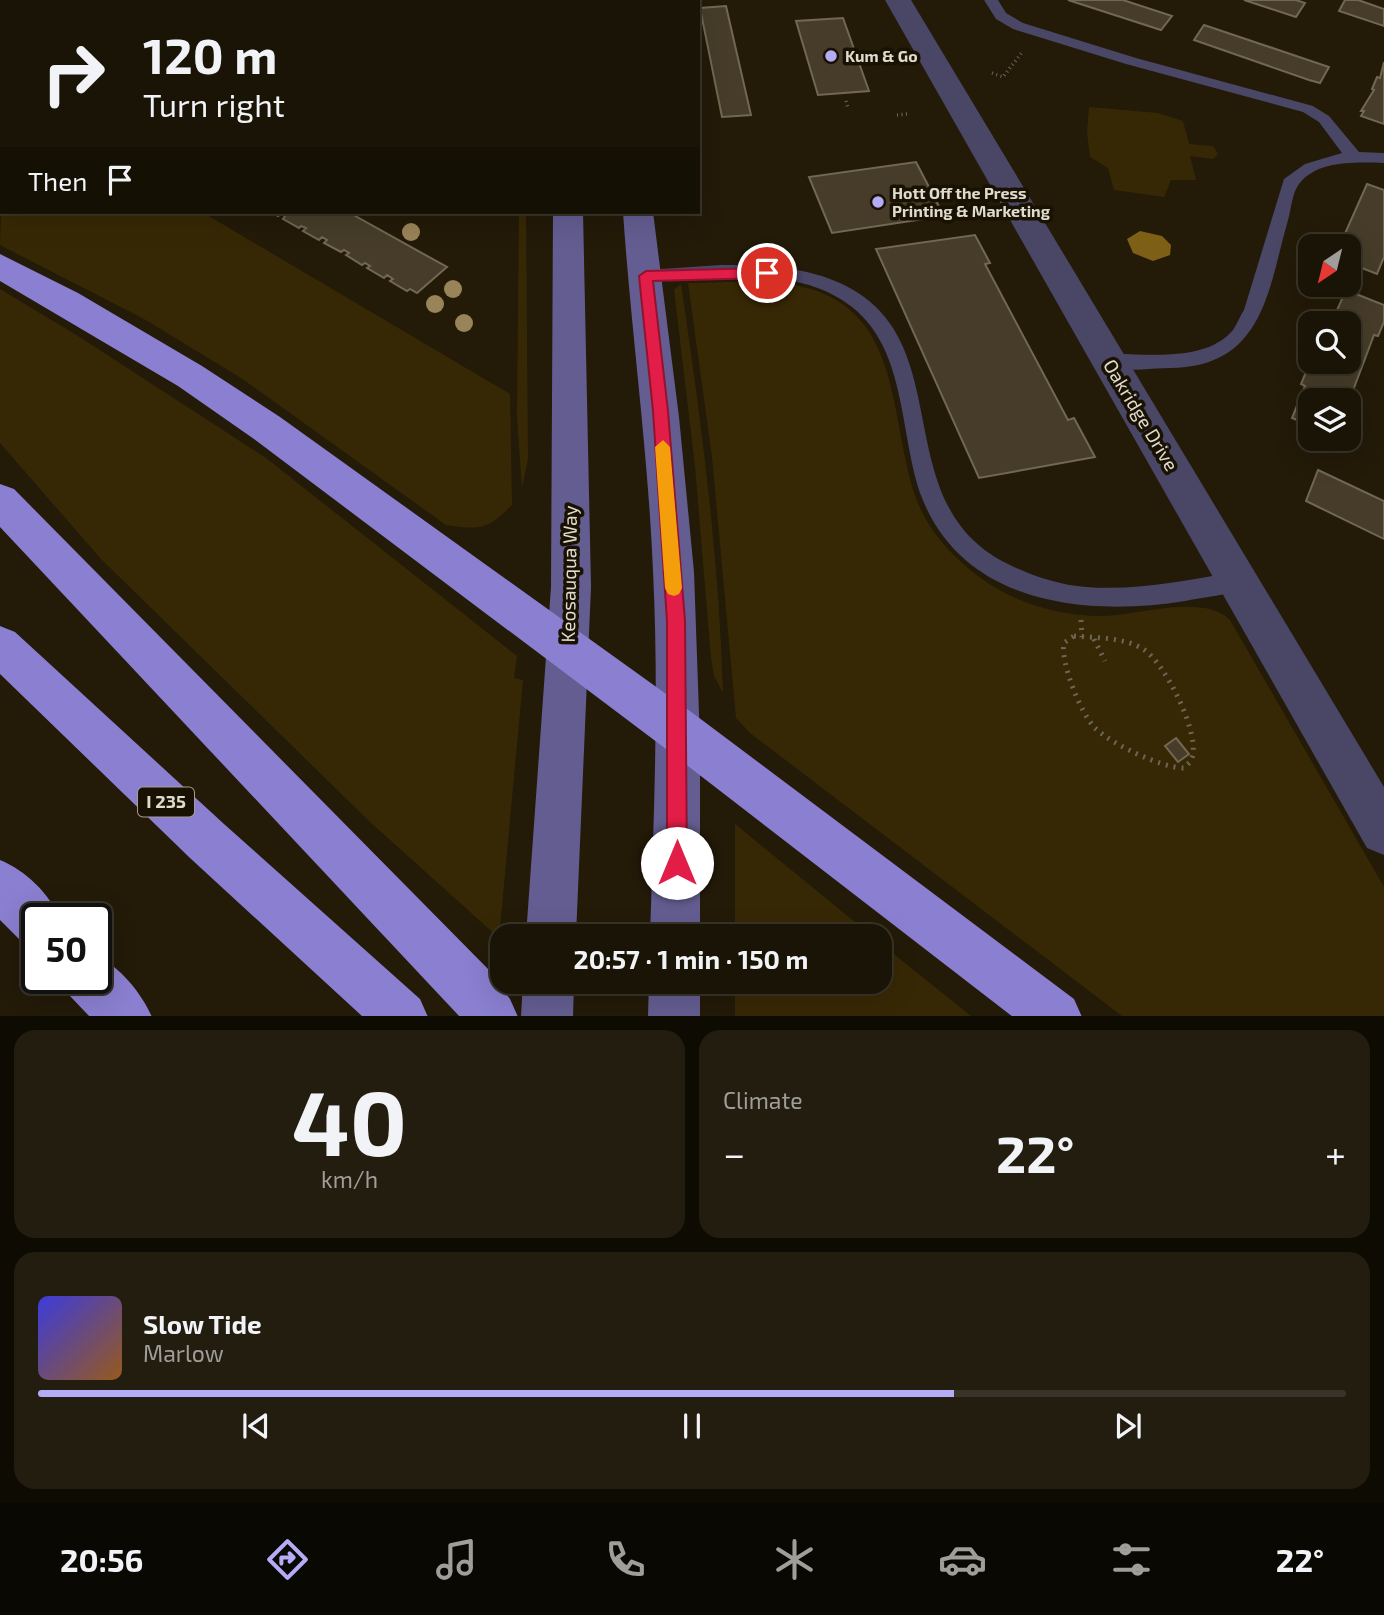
<!DOCTYPE html>
<html lang="en">
<head>
<meta charset="utf-8">
<style>
	body { margin:0; font-family:"Exo 2",sans-serif; background:#231d10; color:#f1f3f6; height:100vh; display:flex; flex-direction:column; font-size:26px; white-space:nowrap }
	* { box-sizing:border-box; margin:0 }
	p { font-size:23px; color:#9f9e9b }
	.icon { flex:none; width:38px; height:38px; fill:none; stroke:currentColor; stroke-width:2; stroke-linecap:round; stroke-linejoin:round }
	.map { position:relative; height:1016px; overflow:hidden }
	.sheet { display:flex; flex-direction:column; gap:14px; padding:14px; background:#0e0b03; flex:1 }
	.sheet>* { flex:none }
	.guide { position:absolute; left:0px; top:0px; width:700px; height:214px; box-shadow:0 7px 28px #0002,0 0 0 2px #383328; background:#1a1406; color:#f1f3f6; overflow:hidden }
	.needle { width:46px; rotate:215deg }
	.fabs { position:absolute; left:1298px; top:234px; display:grid; gap:14px }
	.fabs a { display:grid; place-items:center; width:63px; height:63px; border-radius:14px; background:#1a1406; box-shadow:0 7px 28px #0002,0 0 0 2px #383328; font-size:35px }
	.speed { position:absolute; left:21px; top:903px; display:flex; gap:14px; font-size:35px; font-weight:700; text-align:center }
	.speed>* { display:grid; place-content:center; width:91px; height:91px; border-radius:50%; background:#1a1406; box-shadow:0 7px 28px #0002,0 0 0 2px #383328; line-height:1 }
	.speed .limit { border:4px solid #111; border-radius:10px; background:#fff; color:#111 }
	.pin { position:absolute; display:grid; place-items:center; width:60px; height:60px; color:#fff; margin:-30px; border:4px solid #fff; border-radius:50%; box-shadow:0 2px 7px #0007 }
	.me { position:absolute; width:77px; margin:-38px; rotate:0deg; stroke-linejoin:round; filter:drop-shadow(0 0 5px #0008) }
	.turn { display:flex; align-items:center; gap:24px; height:147px; padding:0 28px; font-size:32px }
	.turn .icon { width:91px; height:91px; stroke-width:2.5 }
	.turn b { display:block; font-size:49px; line-height:60px }
	.then { display:flex; align-items:center; height:66px; padding:0 28px; background:#0003; gap:14px; font-size:26px }
	.big { font-size:52px; font-weight:700; line-height:1.1 }
	.sheet .card { flex:1; display:flex; flex-direction:column; justify-content:center; gap:10px; min-width:0; padding:0 24px; border-radius:21px; background:#231d10 }
	.sheet .dial { align-items:center; gap:0 }
	.dial b { font-size:91px; line-height:1 }
	.song { display:flex; align-items:center; gap:21px }
	.cover { width:84px; height:84px; border-radius:10px; background:linear-gradient(135deg,hsl(240 70% 55%),hsl(30 70% 35%)) }
	.played { height:7px; border-radius:4px; background:linear-gradient(90deg,#b5acf8 70%,#383328 70%) }
	.keys { display:flex; justify-content:space-around; direction:ltr }
	.heat { display:flex; justify-content:space-between; align-items:center; font-size:38px; direction:ltr }
	.sheet .tiles { flex:1; display:grid; gap:14px; grid-template-columns:1fr 1fr }
	.card:last-child { grid-column:span 2 }
	.trip { position:absolute; left:490px; top:924px; width:402px; height:70px; border-radius:21px; background:#1a1406; box-shadow:0 7px 28px #0002,0 0 0 2px #383328; font-weight:700; line-height:70px; text-align:center }
	.dock { display:flex; height:112px; justify-content:space-around; align-items:center; background:#0a0802; color:#9f9e9b }
	.dock .icon { width:49px; height:49px }
	.dock .selected { color:#b5acf8 }
	.dock b { font-size:32px; color:#f1f3f6 }
	.map>svg:first-child { display:block }
	.green { fill:#372805 }
	.water { fill:#7d5f15 }
	.building { fill:#463c29; stroke:#716752; stroke-width:2 }
	.lines { fill:none; stroke-linecap:round; stroke-linejoin:round }
	.path-far1 { stroke:#6d6656; stroke-width:3.5; stroke-dasharray:1 3.5; stroke-linecap:butt }
	.path { stroke:#6d6656; stroke-width:5; stroke-dasharray:2 6; stroke-linecap:butt }
	.service { fill:#494666; fill-rule:evenodd }
	.minor { fill:#494666; fill-rule:evenodd }
	.secondary { fill:#645d91; fill-rule:evenodd }
	.motorway { fill:#8a7fd0; fill-rule:evenodd }
	.tree { fill:#998358 }
	.route { fill:#e11d48; stroke:#92132f; stroke-width:2 }
	.slow { fill:#f59e0b }
	.poi-dot { fill:#b5acf8; stroke:#191102; stroke-width:2.5 }
	.labels { text-anchor:middle; stroke-width:7; stroke-linejoin:round; paint-order:stroke }
	.far-poi-label { font-size:16px; font-weight:bold; fill:#e0dbcf; stroke:#191102; text-anchor:start }
	.shield { fill:#191102; stroke:#a49e92; stroke-width:2 }
	.shield-label { font-size:18px; font-weight:bold; fill:#e0dbcf }
	.street-label { font-size:19px; fill:#e0dbcf; stroke:#191102 }
</style>
</head>
<body>
<div class="map">
<svg width="1384" height="1017" viewBox="0 0 1384 1017">
	<rect width="100%" height="100%" fill="#231a08"/>
	<g class="green">
		<path d="M 1089,107 L 1158,113 L 1183,121 L 1189,144 L 1213,146 L 1218,154 L 1213,159 L 1190,156 L 1196,180 L 1171,180 L 1164,197 L 1114,190 L 1108,168 L 1090,157 L 1087,132 Z"/>
		<path d="M 2,179 L 2,212 L 202,212 L 510,394 L 512,505 C 487,530 480,530 446,525 L 241,378 L 144,319 L 0,245 Z"/>
		<path d="M 519,212 L 526,212 L 528,459 L 522,488 L 517,417 Z"/>
		<path d="M 688,283 C 724,283 764,278 799,286 C 907,309 887,424 918,503 C 930,533 953,557 978,576 C 1012,602 1055,615 1097,616 C 1134,617 1203,592 1230,620 L 1384,887 L 1384,1016 L 1122,1016 L 750,733 L 736,718 L 712,457 Z"/>
		<path d="M 681,284 C 701,419 719,556 723,693 L 714,676 L 711,658 L 695,466 L 674,290 Z"/>
		<path d="M 0,289 L 78,336 L 266,458 L 517,656 L 514,678 L 523,680 L 499,938 L 370,822 L 101,559 L 0,443 Z"/>
		<path d="M 735,824 L 872,936 L 735,936 Z"/>
		<path d="M 880,943 L 971,1016 L 735,1016 L 735,982 L 880,982 Z"/>
	</g>
	<path class="water" d="M 1140,231 L 1162,236 L 1171,245 L 1170,255 L 1153,261 L 1133,253 L 1127,239 Z"/>
	<g class="building">
		<path d="M 409,0 L 506,0 L 406,2 Z"/>
		<path d="M 1068,0 L 1123,0 L 1172,16 L 1161,30 Z"/>
		<path d="M 1244,0 L 1296,0 L 1305,3 L 1296,17 Z"/>
		<path d="M 1345,0 L 1358,0 L 1384,9 L 1384,26 L 1339,11 Z"/>
		<path d="M 726,6 L 751,115 L 722,117 L 700,8 Z"/>
		<path d="M 843,18 L 869,91 L 818,95 L 796,21 Z"/>
		<path d="M 1204,25 L 1329,67 L 1320,83 L 1309,80 L 1194,40 Z"/>
		<path d="M 1384,62 L 1384,124 L 1361,116 L 1364,111 L 1361,111 L 1374,90 L 1372,89 L 1377,77 L 1380,78 Z"/>
		<path d="M 916,162 L 944,216 L 832,233 L 809,177 Z"/>
		<path d="M 1367,184 L 1384,190 L 1384,257 L 1377,274 L 1349,263 L 1349,247 L 1339,247 Z"/>
		<path d="M 271,212 L 348,212 L 447,267 L 417,293 L 410,289 L 407,291 L 390,281 L 393,279 L 387,275 L 384,278 L 367,268 L 370,266 L 365,263 L 362,265 L 346,255 L 349,253 L 344,250 L 341,252 L 324,243 L 327,240 L 322,237 L 319,240 L 303,231 L 306,228 L 301,226 L 299,228 L 283,219 L 285,216 L 281,214 L 278,216 Z"/>
		<path d="M 975,235 L 990,263 L 985,264 L 1068,420 L 1074,418 L 1095,457 L 979,478 L 876,249 Z"/>
		<path d="M 1346,290 L 1384,305 L 1384,322 L 1378,336 L 1374,335 L 1349,401 L 1311,401 L 1311,426 L 1292,418 L 1305,386 L 1301,384 L 1311,360 L 1349,362 L 1349,324 L 1326,324 L 1330,315 L 1334,317 Z"/>
		<path d="M 1318,470 L 1384,501 L 1384,539 L 1306,501 Z"/>
		<path d="M 1176,738 L 1189,754 L 1178,762 L 1165,746 Z"/>
	</g>
	<g class="lines">
		<g class="path-far1">
			<path d="M 992,73 L 1003,77 L 1023,51"/>
			<path d="M 846,101 L 848,108"/>
			<path d="M 897,115 L 907,114"/>
		</g>
		<g class="path">
			<path d="M 1081,620 L 1082,637"/>
			<path d="M 1074,636 C 1096,638 1123,637 1143,649 C 1164,661 1203,737 1191,760 C 1190,763 1186,765 1184,768 C 1162,768 1111,744 1095,728 C 1081,714 1060,662 1064,643 Z"/>
			<path d="M 1094,639 L 1105,661"/>
		</g>
		<g class="service">
			<path d="M 984,0 L 998,0 L 1006,13 L 1023,23 L 1136,58 L 1313,106 L 1329,116 L 1359,152 L 1384,153 L 1384,163 C 1357,162 1317,160 1299,184 C 1292,193 1291,210 1288,220 C 1268,290 1264,366 1172,368 C 1151,368 1124,373 1103,366 L 1101,361 L 1103,356 L 1110,354 C 1148,353 1205,363 1233,330 C 1237,324 1240,316 1244,310 L 1284,179 L 1305,164 L 1342,153 L 1319,122 L 1303,112 L 1126,64 L 1013,29 L 996,19 Z"/>
			<path d="M 721,265 C 769,265 823,267 864,297 C 953,362 891,509 1010,565 C 1035,577 1060,585 1086,587 C 1138,591 1189,580 1239,571 L 1247,574 L 1250,581 L 1247,588 C 1227,595 1205,597 1185,601 C 1085,617 964,604 922,498 C 899,437 908,351 852,307 C 796,263 711,278 646,282 L 640,281 L 637,276 L 640,271 L 646,270 Z"/>
		</g>
		<path class="minor" d="M 885,0 L 911,0 L 1384,787 L 1384,855 L 1367,848 Z"/>
		<g class="secondary">
			<rect x="548" y="0" width="26" height="2"/>
			<rect x="599" y="0" width="26" height="2"/>
			<path d="M 553,212 L 583,212 L 591,587 L 576,936 L 526,936 L 551,587 Z"/>
			<path d="M 623,212 L 653,212 L 679,417 L 694,572 L 700,741 L 700,936 L 650,936 C 654,814 659,692 653,571 C 648,450 631,331 623,212 Z"/>
			<path d="M 523,982 L 574,982 L 573,1017 L 521,1017 Z"/>
			<path d="M 649,982 L 700,982 L 700,1017 L 648,1017 Z"/>
		</g>
		<g class="motorway">
			<path d="M 0,254 L 78,293 L 202,366 L 280,417 L 694,714 L 1074,999 L 1082,1017 L 1013,1017 L 662,746 L 254,439 L 178,386 L 0,281 Z"/>
			<path d="M 0,484 L 14,489 L 490,971 L 510,999 L 518,1017 L 460,1017 L 0,527 Z"/>
			<path d="M 0,626 L 15,632 L 224,824 L 420,999 L 428,1017 L 363,1017 L 190,858 L 0,674 Z"/>
			<path d="M 0,860 C 25,870 50,894 60,919 L 37,919 L 37,948 L 20,940 L 0,920 Z"/>
			<path d="M 96,956 C 120,966 142,994 152,1017 L 90,1017 L 70,996 L 63,978 L 96,978 Z"/>
		</g>
	</g>
	<g class="tree">
		<circle cx="411" cy="232" r="9"/>
		<circle cx="453" cy="289" r="9"/>
		<circle cx="435" cy="304" r="9"/>
		<circle cx="464" cy="323" r="9"/>
	</g>
	<path class="route" d="M 767,268 L 774,273 L 767,278 L 653,281 L 668,411 L 685,621 L 687,863 L 684,870 L 677,873 L 670,870 L 667,863 L 667,621 L 653,411 L 639,276 L 646,271 Z"/>
	<path class="slow" d="M 663,440 L 670,447 L 682,588 L 679,594 L 674,596 L 668,594 L 665,588 L 655,447 Z"/>
	<g class="poi-dot">
		<circle cx="831" cy="56" r="7"/>
		<circle cx="878" cy="202" r="7"/>
	</g>
	<g class="labels">
		<g class="far-poi-label">
			<text x="845" y="62">Kum &amp; Go</text>
			<text x="892" y="199">Hott Off the Press<tspan x="892" dy="18">Printing &amp; Marketing</tspan></text>
		</g>
		<rect class="shield" x="138" y="787.5" width="56" height="29" rx="5"/>
		<g class="shield-label">
			<text x="166" y="808">I 235</text>
		</g>
		<g class="street-label">
			<text transform="translate(1141 415) rotate(59)" y="7">Oakridge Drive</text>
			<text transform="translate(569 574) rotate(-89)" y="7">Keosauqua Way</text>
		</g>
	</g>
</svg>
<div class="fabs">
<a><svg class="needle" viewBox="-14 -14 28 28"><path d="M0-13l5 13h-10z" fill="#e53935"/><path d="M0 13l5-13h-10z" fill="#9f9e9b"/></svg></a>
<a><svg class="icon" aria-label="search" viewBox="0 0 24 24"><circle cx="10" cy="10" r="6"/><path d="M15 15l6 6"/></svg></a>
<a><svg class="icon" aria-label="layers" viewBox="0 0 24 24"><path d="M12 4l9 5-9 5-9-5zM3 14l9 5 9-5"/></svg></a>
</div>
<div class="speed"><div class="limit">50</div></div>
<div class="pin" style="left:767px;top:273px;background:#d93025"><svg class="icon" aria-label="arrive" viewBox="0 0 24 24"><path d="M6 21V4h12l-3 4 3 4H6"/></svg></div>
<svg class="me" style="left:677px;top:863px" viewBox="-20 -20 40 40"><circle r="19" fill="#fff"/><path d="M0-13L10 11 0 6-10 11z" fill="#e11d48"/></svg>
<div class="trip">20:57 · 1 min · 150 m</div>
<div class="guide">
<div class="turn"><svg class="icon" aria-label="right" viewBox="0 0 24 24"><path d="M7 20v-9h11M14 6l5 5-5 5"/></svg><div><b>120 m</b>Turn right</div></div>
<div class="then">Then<svg class="icon" aria-label="arrive" viewBox="0 0 24 24"><path d="M6 21V4h12l-3 4 3 4H6"/></svg></div>
</div>
</div>
<section class="sheet">
<div class="tiles">
<div class="card dial"><b>40</b><p>km/h</p></div>
<div class="card"><p>Climate</p>
<div class="heat"><a>−</a><b class="big">22°</b><a>+</a></div>
</div>
<div class="card">
<div class="song"><i class="cover"></i><div><b>Slow Tide</b><p>Marlow</p></div></div>
<div class="played"></div>
<div class="keys"><svg class="icon" aria-label="previous" viewBox="0 0 24 24"><path d="M18 5L8 12l10 7zM5 5v14"/></svg><svg class="icon" aria-label="pause" viewBox="0 0 24 24"><path d="M8 5v14M16 5v14"/></svg><svg class="icon" aria-label="next" viewBox="0 0 24 24"><path d="M6 5l10 7-10 7zM19 5v14"/></svg></div>
</div>
</div>
</section>
<nav class="dock">
<b>20:56</b>
<svg class="icon selected" aria-label="directions" viewBox="0 0 24 24"><path d="M12 3l9 9-9 9-9-9zM9 14v-3h6M13 9l2 2-2 2"/></svg>
<svg class="icon" aria-label="music" viewBox="0 0 24 24"><path d="M9 18V5l10-2v13"/><circle cx="6" cy="18" r="3"/><circle cx="16" cy="16" r="3"/></svg>
<svg class="icon" aria-label="phone" viewBox="0 0 24 24"><path d="M5 4h4l2 5-3 2q2 4 5 5l2-3 5 2v4C11 20 4 13 5 4z"/></svg>
<svg class="icon" aria-label="climate" viewBox="0 0 24 24"><path d="M12 3v18M4 7l16 10M4 17L20 7"/></svg>
<svg class="icon" aria-label="car" viewBox="0 0 24 24"><path d="M5 17H2v-5l4-1 3-4h7l3 4 3 1v5h-3M9 17h6M6 11h13"/><circle cx="7" cy="17" r="2"/><circle cx="17" cy="17" r="2"/></svg>
<svg class="icon" aria-label="filters" viewBox="0 0 24 24"><path d="M4 7h16M4 17h16"/><circle cx="9" cy="7" r="2"/><circle cx="15" cy="17" r="2"/></svg>
<b>22°</b>
</nav>
</body>
</html>
